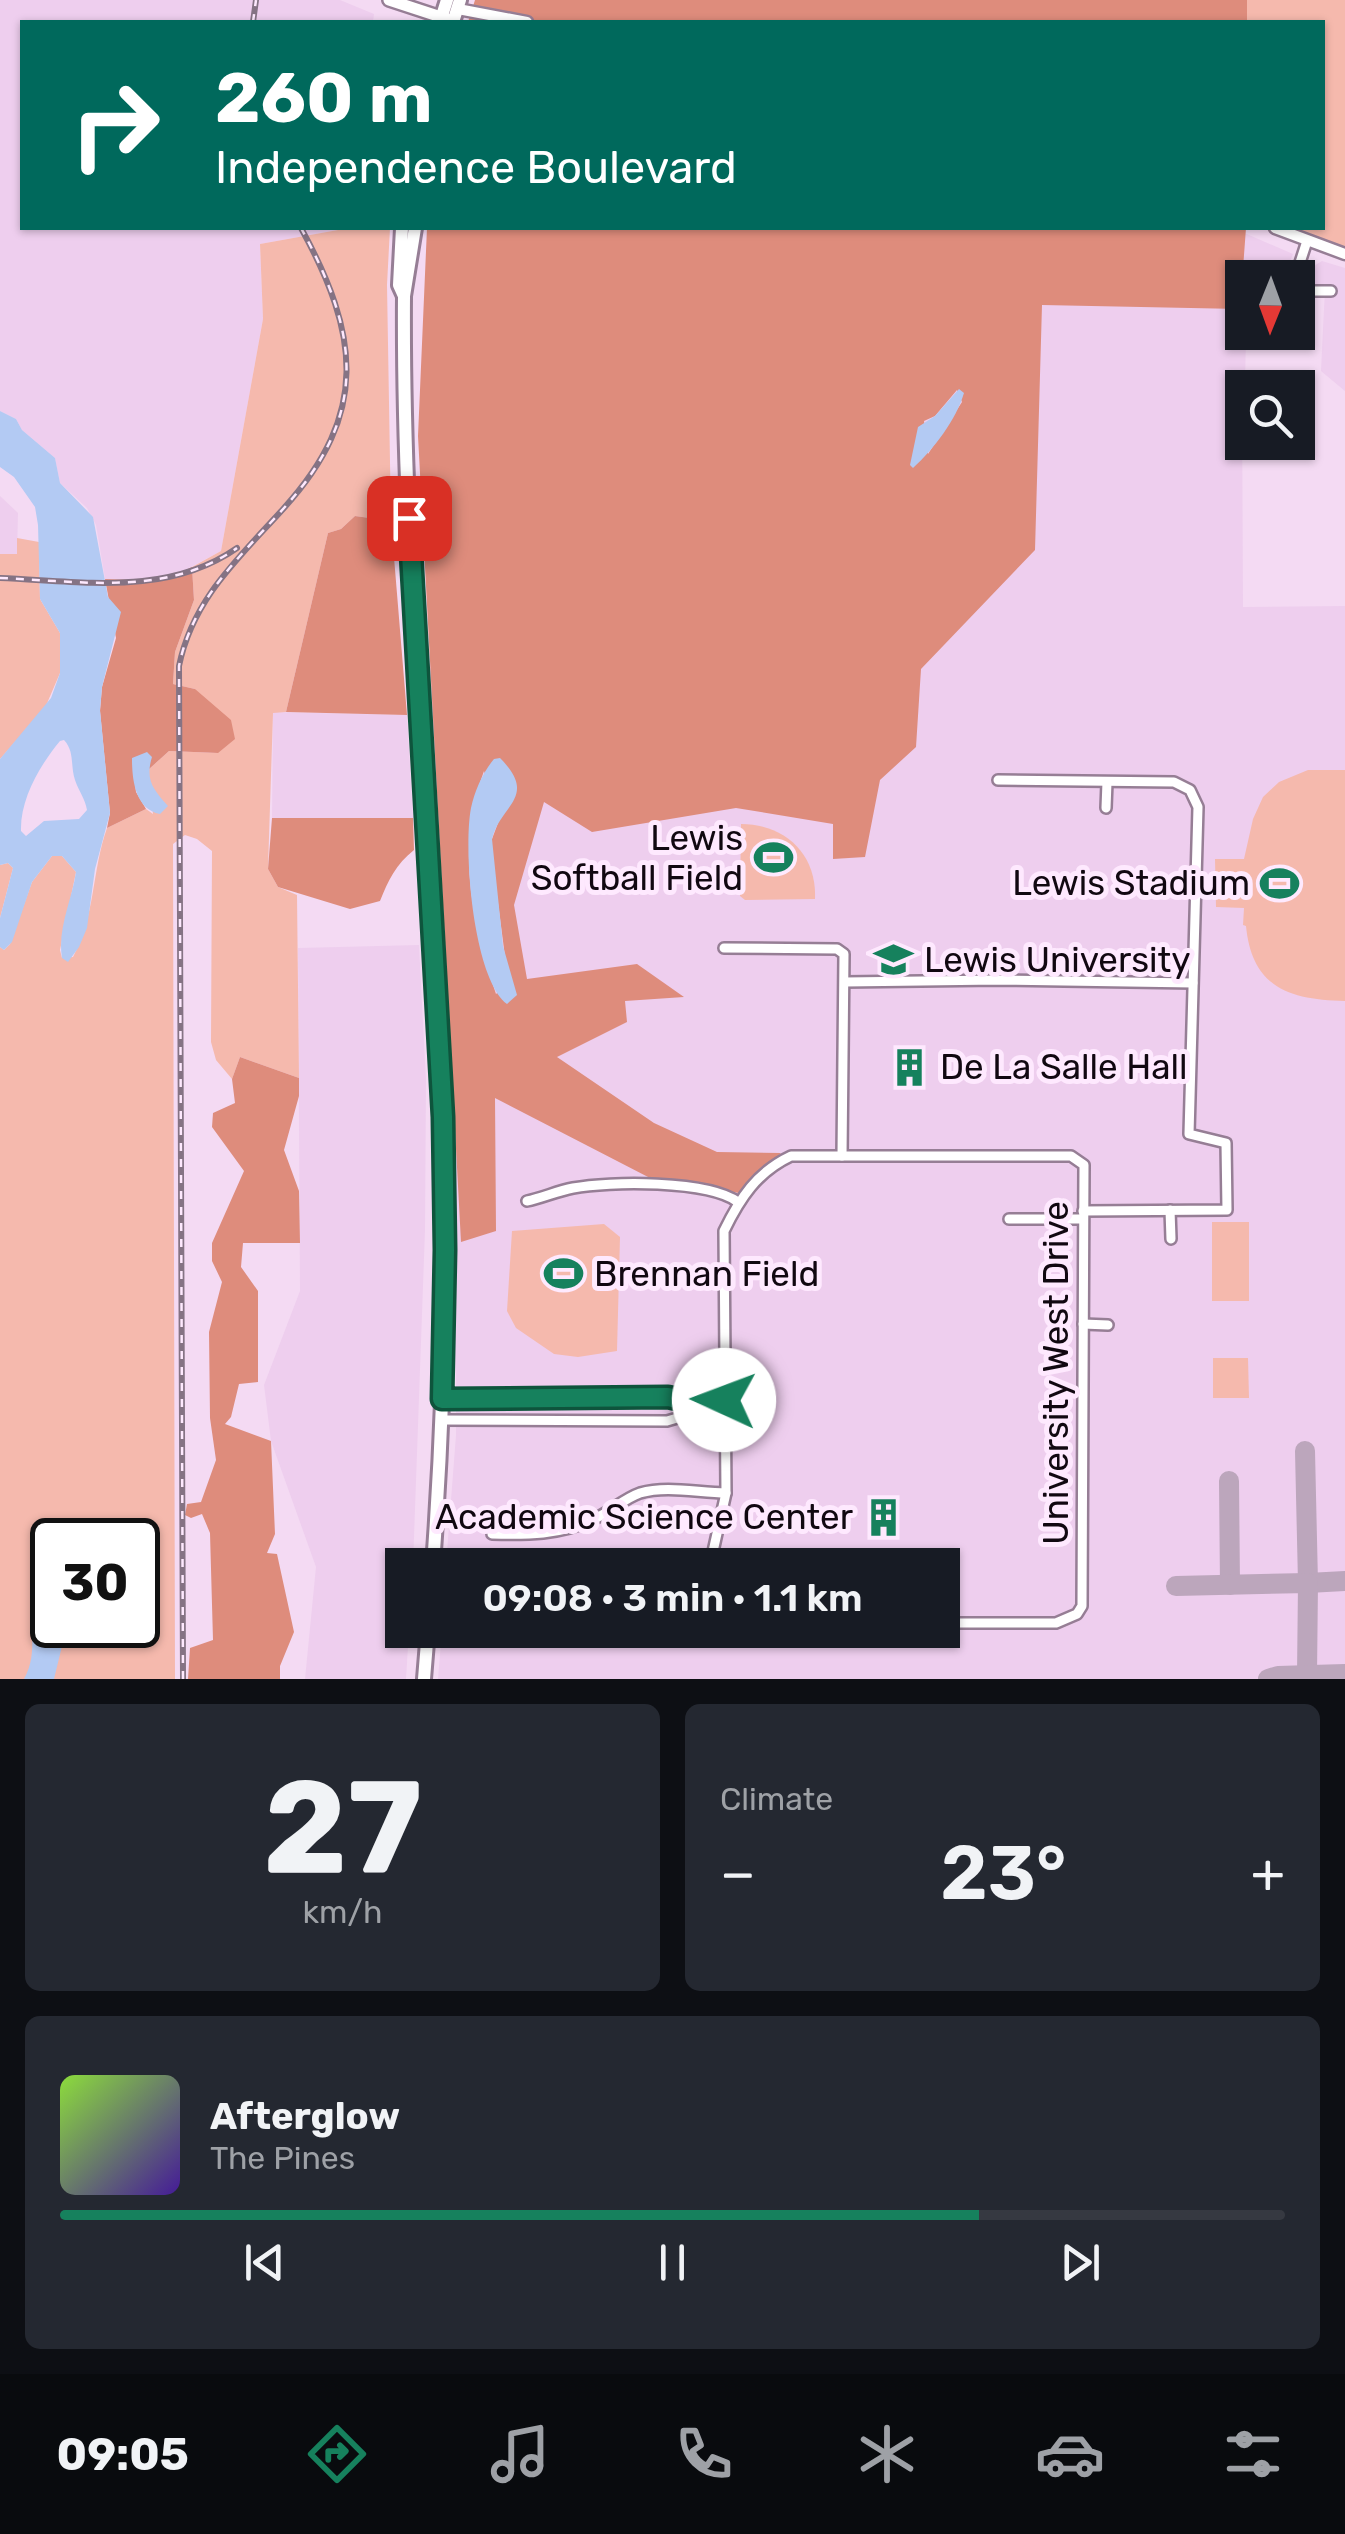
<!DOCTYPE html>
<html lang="en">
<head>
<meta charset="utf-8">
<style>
	body { margin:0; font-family:Rubik,sans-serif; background:#242831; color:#f1f3f6; height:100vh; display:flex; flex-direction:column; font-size:38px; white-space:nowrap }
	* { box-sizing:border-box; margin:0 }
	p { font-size:32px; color:#9ea1a6 }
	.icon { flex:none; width:55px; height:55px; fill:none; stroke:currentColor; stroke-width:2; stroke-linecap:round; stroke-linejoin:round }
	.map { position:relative; height:1679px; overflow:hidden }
	.side { display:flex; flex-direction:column; gap:25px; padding:25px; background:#0d0f14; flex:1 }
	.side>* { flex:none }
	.guide { position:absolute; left:20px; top:20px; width:1305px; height:210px; border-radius:0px; box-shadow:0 2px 8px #0004; background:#00695c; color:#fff; overflow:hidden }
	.needle { width:65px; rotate:181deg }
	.controls { position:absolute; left:1225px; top:260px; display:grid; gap:20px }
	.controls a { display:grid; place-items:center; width:90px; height:90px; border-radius:0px; background:#171b24; box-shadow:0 2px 8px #0004; font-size:50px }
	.speed { position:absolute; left:30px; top:1518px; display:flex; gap:20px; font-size:50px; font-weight:700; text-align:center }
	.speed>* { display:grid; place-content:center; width:130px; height:130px; border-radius:50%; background:#171b24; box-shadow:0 2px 8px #0004; line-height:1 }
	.speed .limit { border:5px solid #111; border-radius:15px; background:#fff; color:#111 }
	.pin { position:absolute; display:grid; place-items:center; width:85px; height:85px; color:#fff; margin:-42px; border-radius:20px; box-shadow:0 5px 15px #0006 }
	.me { position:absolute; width:110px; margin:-55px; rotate:272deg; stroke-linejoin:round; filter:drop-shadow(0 0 8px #0008) }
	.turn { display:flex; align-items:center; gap:35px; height:210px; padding:0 30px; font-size:45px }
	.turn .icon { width:130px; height:130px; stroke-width:2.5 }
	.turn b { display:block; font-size:70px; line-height:85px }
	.big { font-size:75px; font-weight:600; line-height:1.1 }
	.side .tile { flex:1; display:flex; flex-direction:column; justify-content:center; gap:15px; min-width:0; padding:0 35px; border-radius:15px; background:#242831 }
	.side .dial { align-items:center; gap:0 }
	.dial b { font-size:130px; line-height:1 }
	.song { display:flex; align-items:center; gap:30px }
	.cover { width:120px; height:120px; border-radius:15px; background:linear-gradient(135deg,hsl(90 70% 55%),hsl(260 70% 35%)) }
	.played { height:10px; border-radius:5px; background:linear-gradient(90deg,#16815d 75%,#363941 75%) }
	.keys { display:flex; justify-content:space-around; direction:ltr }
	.heat { display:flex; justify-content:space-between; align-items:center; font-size:55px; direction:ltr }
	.side .tiles { flex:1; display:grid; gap:25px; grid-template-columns:1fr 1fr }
	.tile:last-child { grid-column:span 2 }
	.trip { position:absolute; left:385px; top:1548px; width:575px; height:100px; border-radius:0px; background:#171b24; box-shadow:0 2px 8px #0004; font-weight:600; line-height:100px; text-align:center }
	.menu { display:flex; height:160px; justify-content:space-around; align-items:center; background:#090b0e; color:#9ea1a6 }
	.menu .icon { width:70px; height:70px }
	.menu .selected { color:#16815d }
	.menu b { font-size:45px; color:#f1f3f6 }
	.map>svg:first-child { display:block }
	.built { fill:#eeceee }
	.green { fill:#f5b9ad; fill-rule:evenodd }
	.forest { fill:#de8c7c; fill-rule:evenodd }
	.water { fill:#b3caf3; fill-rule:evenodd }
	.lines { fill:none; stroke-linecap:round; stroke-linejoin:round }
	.taxiway { stroke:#bca6bc; stroke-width:20 }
	.minor-casing { stroke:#967e95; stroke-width:14 }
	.tertiary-casing { stroke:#967e95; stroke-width:15 }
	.secondary-casing { stroke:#967e95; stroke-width:16 }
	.primary-casing { stroke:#967e95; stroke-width:18 }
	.minor { stroke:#fff; stroke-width:9 }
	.tertiary { stroke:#fff; stroke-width:10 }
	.secondary { stroke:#fff; stroke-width:11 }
	.primary { stroke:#fff; stroke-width:12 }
	.rail-casing { stroke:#857384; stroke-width:6 }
	.rail { stroke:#fee9fe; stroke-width:2.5; stroke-dasharray:8; stroke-linecap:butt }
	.route-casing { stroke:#0e543c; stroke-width:25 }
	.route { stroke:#16815d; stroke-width:18 }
	.labels { text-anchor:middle; stroke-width:10; stroke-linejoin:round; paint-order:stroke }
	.poi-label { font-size:35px; fill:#110811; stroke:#fee9fe; text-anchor:end }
	.street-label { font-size:35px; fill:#110811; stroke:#fee9fe }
</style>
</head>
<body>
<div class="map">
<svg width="1345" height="1679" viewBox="0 0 1345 1679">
	<rect width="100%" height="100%" fill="#f4daf3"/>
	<g class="built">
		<path d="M 0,0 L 340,0 L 374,14 L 373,22 L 22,22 L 22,228 L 349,228 L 260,244 L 263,319 L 221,551 L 178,574 L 146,581 L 105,579 L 96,525 L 87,508 L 60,483 L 55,458 L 22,430 L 16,419 L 0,411 Z"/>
		<path d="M 1233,228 L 1293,254 L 1284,277 L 1242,278 L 1242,332 L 1246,333 L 1245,387 L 1242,388 L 1243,607 L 1345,606 L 1345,1679 L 438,1679 L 442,1630 L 942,1630 L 942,1565 L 446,1565 L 456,1435 L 456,1377 L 451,1104 L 431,714 L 425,357 Z"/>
		<path d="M 1322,261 L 1345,268 L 1345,391 L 1321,371 L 1325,288 L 1307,281 L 1309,269 Z"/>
		<path d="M 0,496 L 18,513 L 17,554 L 0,554 Z"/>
		<path d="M 273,712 L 407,715 L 413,818 L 272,818 Z"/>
		<path d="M 419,945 L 426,1080 L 425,1230 L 413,1565 L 402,1565 L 402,1630 L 409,1630 L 406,1679 L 305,1679 L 316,1567 L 271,1441 L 264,1385 L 300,1291 L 298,948 Z"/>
	</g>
	<g class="green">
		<path d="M 1247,0 L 1345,0 L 1345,248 L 1289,228 L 1322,228 L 1322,22 L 1247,22 Z"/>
		<path d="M 349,228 L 390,228 L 387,285 L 391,521 L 355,516 L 341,529 L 328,533 L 286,712 L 273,713 L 268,869 L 278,887 L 297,895 L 299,1078 L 240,1057 L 232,1079 L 216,1060 L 211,1042 L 212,851 L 197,839 L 185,835 L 173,844 L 175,1679 L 0,1679 L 0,947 L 4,950 L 10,944 L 32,882 L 52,856 L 62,856 L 76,872 L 60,950 L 62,958 L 73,957 C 95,918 92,870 107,828 L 146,809 L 153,814 L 148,770 L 169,751 L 218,753 L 195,689 L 173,684 L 175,652 L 194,600 L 192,567 L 221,551 L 263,319 L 260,244 ZM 52,1540 L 138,1540 L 138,1625 L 52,1625 Z"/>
		<path d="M 17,538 L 39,542 L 40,599 L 60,633 L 60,673 L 45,708 L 0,759 L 0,554 L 17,554 Z"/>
		<path d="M 1308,770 L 1345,770 L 1345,1001 C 1290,1000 1252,988 1246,926 L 1243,925 L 1244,908 L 1216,907 L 1215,859 L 1244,859 L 1253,819 L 1263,797 L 1279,782 Z"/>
		<path d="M 741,824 C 785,824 817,854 815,899 L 745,900 L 740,896 Z"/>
		<path d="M 8,863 L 13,868 L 0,918 L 0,865 Z"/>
		<rect x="1212" y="1222" width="37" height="79"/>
		<path d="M 604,1224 L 620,1237 L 617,1351 L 578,1357 L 554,1354 L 516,1328 L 507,1311 L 512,1231 Z"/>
		<path d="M 1213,1358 L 1248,1358 L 1249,1398 L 1213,1398 Z"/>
	</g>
	<g class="forest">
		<path d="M 475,0 L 1247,0 L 1247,22 L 468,22 Z"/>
		<path d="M 427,228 L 1246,228 L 1240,309 L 1042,305 L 1035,550 L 921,669 L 916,747 L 880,780 L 865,857 L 833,859 L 833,824 L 736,808 L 592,832 L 544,802 L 514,905 L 527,979 L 637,964 L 684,997 L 625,1001 L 627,1022 L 557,1057 L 654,1123 L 717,1152 L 781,1153 L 739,1193 L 650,1178 L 495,1098 L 496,1231 L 461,1242 L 418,436 ZM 957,390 L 962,402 L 928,454 L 924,421 L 935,416 ZM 484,771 L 498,823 L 492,839 L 492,857 L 506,964 L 511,980 L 496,994 C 471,919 456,846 484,771 Z"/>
		<path d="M 355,516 L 391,521 L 407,715 L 286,712 L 328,533 L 341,529 Z"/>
		<path d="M 192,567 L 194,600 L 175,652 L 173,684 L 195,689 L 231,720 L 235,739 L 218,753 L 169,751 L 148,770 L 132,758 L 136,792 L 146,809 L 107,828 L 110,813 L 100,711 L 102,687 L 116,638 L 105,579 C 136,580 164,582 192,567 Z"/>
		<path d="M 272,818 L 413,818 L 414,850 C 396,864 388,881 380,901 L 350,909 L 278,887 L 268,869 Z"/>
		<path d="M 240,1057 L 299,1078 L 299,1096 L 284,1150 L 299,1191 L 300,1243 L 243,1243 L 241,1267 L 258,1291 L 258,1382 L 239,1384 L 231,1417 L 225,1424 L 271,1441 L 275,1534 L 267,1553 L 277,1554 L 294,1632 L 280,1666 L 280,1679 L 188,1679 L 190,1648 L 213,1640 L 210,1533 L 202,1514 L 191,1518 L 185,1515 L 187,1504 L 201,1502 L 216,1460 L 210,1418 L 209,1332 L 222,1282 L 212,1261 L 212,1243 L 244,1171 L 212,1127 L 213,1113 L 235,1103 L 232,1079 Z"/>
	</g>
	<g class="water">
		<path d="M 959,389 L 964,393 C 956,420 934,449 913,468 L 910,465 L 918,427 L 935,416 Z"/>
		<path d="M 0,411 L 16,419 L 22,430 L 55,458 L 60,483 L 93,517 L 108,597 L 121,612 L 102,687 L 100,710 L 110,813 L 95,869 L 87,928 L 79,947 L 68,962 L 62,958 C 57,929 72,900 76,872 L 62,856 L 52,856 L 32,882 L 12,942 L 4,950 L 0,947 L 0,918 L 13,868 L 8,863 L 0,865 L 0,759 L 51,698 L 60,673 L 60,633 L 40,599 L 38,525 L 35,507 L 14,477 L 0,467 ZM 64,740 C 75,752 70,765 75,780 C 79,792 85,798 87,810 L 79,819 L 44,821 L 26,836 L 21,831 C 20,799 40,765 60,741 Z"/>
		<path d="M 147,752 L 152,757 C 145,780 153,789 168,806 L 160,814 C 135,809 132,780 132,758 Z"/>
		<path d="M 500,758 C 539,797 500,805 492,839 L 503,946 L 517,995 L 507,1004 C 473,978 463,849 471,808 C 475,790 483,772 494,759 Z"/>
		<path d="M 37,1603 L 52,1616 L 52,1625 L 58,1625 L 63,1642 L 54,1679 L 24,1679 C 40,1651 26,1623 37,1603 Z"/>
	</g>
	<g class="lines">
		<g class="taxiway">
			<path d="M 1305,1451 L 1308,1583 L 1345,1581"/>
			<path d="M 1229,1481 L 1230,1585"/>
			<path d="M 1176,1586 L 1308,1583 L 1307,1675"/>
			<path d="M 1268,1679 L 1278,1676 L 1345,1674"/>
		</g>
		<defs>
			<g id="minor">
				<path d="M 1295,278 L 1307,241"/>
				<path d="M 1298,291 L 1331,291"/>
				<path d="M 998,780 L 1174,782 L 1190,790 L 1198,807 L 1189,1134 L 1226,1143 L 1227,1210 L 1083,1211"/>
				<path d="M 1106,808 L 1107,782"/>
				<path d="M 724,948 L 837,949 L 844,954 L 842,1156"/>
				<path d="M 845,982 L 998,980 L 1193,983"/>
				<path d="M 527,1201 C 542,1198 557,1191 573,1188 C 609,1181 708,1180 738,1202"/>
				<path d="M 1170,1210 L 1171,1239"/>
				<path d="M 1009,1219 L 1083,1219"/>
				<path d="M 1083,1324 L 1108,1325"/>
				<path d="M 442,1399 L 668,1397 L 686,1401 L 724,1400"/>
				<path d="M 442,1420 L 667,1421 L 684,1416 L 725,1416"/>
				<path d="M 492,1534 C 527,1535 560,1535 592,1520 C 609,1513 623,1499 640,1493 C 667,1485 699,1493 726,1493"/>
				<path d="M 710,1565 L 726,1493 L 724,1231 C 740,1198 757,1172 791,1156 L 1071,1156 L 1084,1165 L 1082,1606 L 1077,1614 L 1056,1623 L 942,1623"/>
				<path d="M 719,1630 L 754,1630"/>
			</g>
			<g id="tertiary">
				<path d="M 458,9 L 527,22"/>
				<path d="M 1275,228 L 1345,254"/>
			</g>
			<path id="secondary" d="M 389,0 L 447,19"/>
			<g id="primary">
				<path d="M 440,22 L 447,0"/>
				<path d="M 453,22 L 460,0"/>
				<path d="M 402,228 L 399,285 L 404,296 C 402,568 432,840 443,1112 C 448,1263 444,1414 433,1565"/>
				<path d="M 404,296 L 415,228"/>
				<path d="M 424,1679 L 428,1630"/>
			</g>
		</defs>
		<use href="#minor" class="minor-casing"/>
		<use href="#tertiary" class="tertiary-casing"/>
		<use href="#secondary" class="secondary-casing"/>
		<use href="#primary" class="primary-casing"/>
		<use href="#minor" class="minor"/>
		<use href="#tertiary" class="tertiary"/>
		<use href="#secondary" class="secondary"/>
		<use href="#primary" class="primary"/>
		<defs>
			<g id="rail">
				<path d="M 253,22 L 256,0"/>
				<path d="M 0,578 C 81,581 167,597 237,548"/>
				<path d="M 183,1679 L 179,666 C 193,598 239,558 284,508 C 370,413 359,334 301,228"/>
			</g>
		</defs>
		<use href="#rail" class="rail-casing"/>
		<use href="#rail" class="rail"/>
	</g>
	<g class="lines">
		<defs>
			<path id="route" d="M 409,518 L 443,1117 L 445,1250 L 442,1399 L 668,1397 L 686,1401 L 724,1400"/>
		</defs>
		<use href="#route" class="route-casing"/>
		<use href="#route" class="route"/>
	</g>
	<defs>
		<symbol id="stadium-bare" viewBox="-9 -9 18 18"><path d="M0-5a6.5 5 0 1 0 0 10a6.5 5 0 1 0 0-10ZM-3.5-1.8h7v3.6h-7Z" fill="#16815d" stroke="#fee9fe" stroke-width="2.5" paint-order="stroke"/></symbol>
		<symbol id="university-bare" viewBox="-9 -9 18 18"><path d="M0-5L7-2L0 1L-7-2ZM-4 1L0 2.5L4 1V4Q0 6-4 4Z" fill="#16815d" stroke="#fee9fe" stroke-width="2.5" paint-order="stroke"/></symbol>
		<symbol id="building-bare" viewBox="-9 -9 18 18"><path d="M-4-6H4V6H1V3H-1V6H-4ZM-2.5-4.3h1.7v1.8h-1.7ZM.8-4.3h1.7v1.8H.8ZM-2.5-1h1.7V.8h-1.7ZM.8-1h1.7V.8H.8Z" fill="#16815d" stroke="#fee9fe" stroke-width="2.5" paint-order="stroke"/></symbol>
	</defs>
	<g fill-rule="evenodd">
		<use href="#stadium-bare" x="746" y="830" width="55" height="55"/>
		<use href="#stadium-bare" x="1252" y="856" width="55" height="55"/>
		<use href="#university-bare" x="866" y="932" width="55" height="55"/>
		<use href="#building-bare" x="882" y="1040" width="55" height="55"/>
		<use href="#stadium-bare" x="536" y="1246" width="55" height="55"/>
		<use href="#building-bare" x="856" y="1490" width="55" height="55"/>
	</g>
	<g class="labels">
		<g class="poi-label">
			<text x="743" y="850">Lewis<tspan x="743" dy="40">Softball Field</tspan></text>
			<text x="1250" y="895">Lewis Stadium</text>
			<text x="924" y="972" text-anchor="start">Lewis University</text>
			<text x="940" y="1079" text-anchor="start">De La Salle Hall</text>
			<text x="594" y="1286" text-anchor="start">Brennan Field</text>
			<text x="853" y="1529">Academic Science Center</text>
		</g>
		<g class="street-label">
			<text transform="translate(1056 1373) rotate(-90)" y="12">University West Drive</text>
		</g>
	</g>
</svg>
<div class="controls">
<a><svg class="needle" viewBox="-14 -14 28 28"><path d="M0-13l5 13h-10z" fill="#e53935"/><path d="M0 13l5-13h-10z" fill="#9ea1a6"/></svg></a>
<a><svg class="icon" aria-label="search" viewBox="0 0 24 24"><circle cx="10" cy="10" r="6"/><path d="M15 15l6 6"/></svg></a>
</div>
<div class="speed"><div class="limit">30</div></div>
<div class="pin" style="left:409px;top:518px;background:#d93025"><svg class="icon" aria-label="arrive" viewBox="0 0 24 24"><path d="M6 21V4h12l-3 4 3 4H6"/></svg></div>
<svg class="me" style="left:724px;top:1400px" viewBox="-20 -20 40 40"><circle r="19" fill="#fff"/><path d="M0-13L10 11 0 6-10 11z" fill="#16815d"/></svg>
<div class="trip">09:08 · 3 min · 1.1 km</div>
<div class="guide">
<div class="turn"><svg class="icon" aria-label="right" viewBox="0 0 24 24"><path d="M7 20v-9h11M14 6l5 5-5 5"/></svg><div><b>260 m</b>Independence Boulevard</div></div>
</div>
</div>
<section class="side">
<div class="tiles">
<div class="tile dial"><b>27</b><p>km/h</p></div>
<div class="tile"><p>Climate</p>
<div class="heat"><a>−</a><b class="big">23°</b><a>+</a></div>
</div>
<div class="tile">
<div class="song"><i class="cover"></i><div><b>Afterglow</b><p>The Pines</p></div></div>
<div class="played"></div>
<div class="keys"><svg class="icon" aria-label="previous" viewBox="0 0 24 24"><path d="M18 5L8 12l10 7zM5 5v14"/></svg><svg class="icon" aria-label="pause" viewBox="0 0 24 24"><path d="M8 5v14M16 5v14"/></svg><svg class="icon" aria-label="next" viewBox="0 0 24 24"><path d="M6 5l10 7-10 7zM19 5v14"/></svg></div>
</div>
</div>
</section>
<nav class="menu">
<b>09:05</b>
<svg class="icon selected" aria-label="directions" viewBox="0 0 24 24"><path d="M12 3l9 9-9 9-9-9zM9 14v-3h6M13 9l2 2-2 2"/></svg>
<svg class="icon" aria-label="music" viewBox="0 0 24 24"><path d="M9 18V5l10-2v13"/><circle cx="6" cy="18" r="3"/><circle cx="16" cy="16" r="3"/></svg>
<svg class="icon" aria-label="phone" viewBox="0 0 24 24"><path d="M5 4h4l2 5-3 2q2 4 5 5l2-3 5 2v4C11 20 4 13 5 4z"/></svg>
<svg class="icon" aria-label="climate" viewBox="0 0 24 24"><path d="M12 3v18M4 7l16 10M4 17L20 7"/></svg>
<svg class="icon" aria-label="car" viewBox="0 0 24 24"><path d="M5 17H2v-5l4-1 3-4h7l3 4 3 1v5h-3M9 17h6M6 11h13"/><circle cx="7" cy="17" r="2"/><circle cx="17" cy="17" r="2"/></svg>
<svg class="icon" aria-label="filters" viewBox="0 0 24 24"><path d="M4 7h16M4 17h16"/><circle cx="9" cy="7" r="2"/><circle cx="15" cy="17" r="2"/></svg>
</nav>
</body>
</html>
